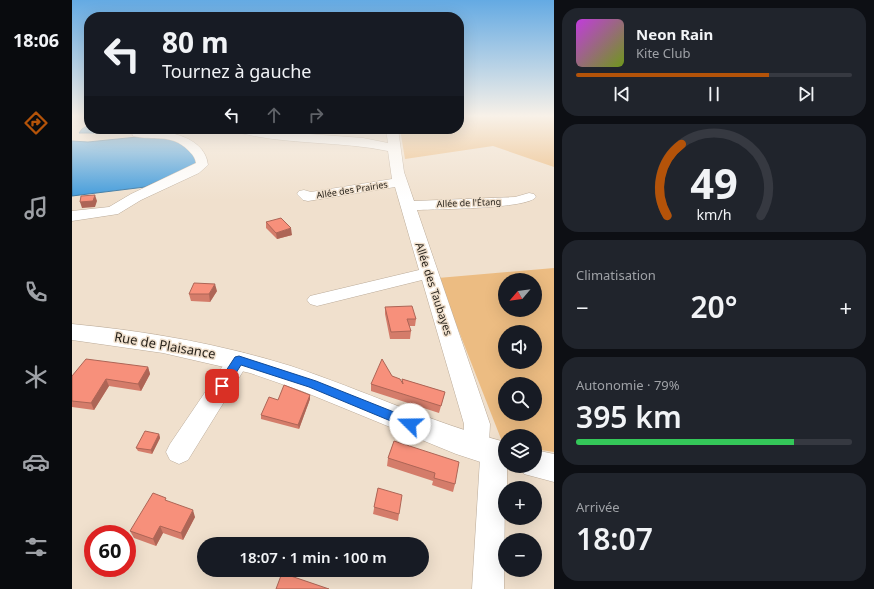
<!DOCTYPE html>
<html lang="fr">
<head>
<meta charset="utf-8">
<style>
	body { margin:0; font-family:"Noto Sans",sans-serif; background:#20242c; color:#f1f3f6; height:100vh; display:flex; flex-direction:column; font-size:15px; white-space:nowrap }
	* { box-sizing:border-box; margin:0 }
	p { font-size:13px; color:#9ea1a6 }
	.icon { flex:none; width:22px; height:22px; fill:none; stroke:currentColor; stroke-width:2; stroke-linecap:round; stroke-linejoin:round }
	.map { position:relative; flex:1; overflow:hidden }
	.drawer { display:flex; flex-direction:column; gap:8px; padding:8px; background:#0d0f14; width:320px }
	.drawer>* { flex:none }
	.banner { position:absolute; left:12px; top:12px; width:380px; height:122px; border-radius:16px; box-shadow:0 4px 16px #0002; background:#171b24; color:#f1f3f6; overflow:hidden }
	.needle { width:26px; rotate:241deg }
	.tools { position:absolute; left:426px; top:273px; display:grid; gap:8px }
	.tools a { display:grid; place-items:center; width:44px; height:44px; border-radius:50%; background:#171b24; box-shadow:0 4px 16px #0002; font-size:20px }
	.speed { position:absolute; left:12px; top:525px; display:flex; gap:8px; font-size:20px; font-weight:700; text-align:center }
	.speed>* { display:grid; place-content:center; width:52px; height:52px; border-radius:50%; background:#171b24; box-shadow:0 4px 16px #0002; line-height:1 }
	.speed .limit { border:6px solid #d22; background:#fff; color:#111 }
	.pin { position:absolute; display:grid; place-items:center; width:34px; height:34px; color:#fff; margin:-17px; border-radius:8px; box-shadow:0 2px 6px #0006 }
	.me { position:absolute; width:44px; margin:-22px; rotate:292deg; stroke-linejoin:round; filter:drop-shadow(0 0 3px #0008) }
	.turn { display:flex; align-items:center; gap:14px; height:84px; padding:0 12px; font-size:18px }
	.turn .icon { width:52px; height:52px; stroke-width:2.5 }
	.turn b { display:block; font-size:28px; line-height:34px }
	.lanes { display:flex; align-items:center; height:38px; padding:0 12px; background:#0003; justify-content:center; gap:20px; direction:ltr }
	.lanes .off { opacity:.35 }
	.big { font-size:30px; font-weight:600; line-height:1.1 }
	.drawer .widget { flex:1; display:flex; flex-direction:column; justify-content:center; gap:6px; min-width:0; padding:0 14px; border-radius:16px; background:#20242c }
	.drawer .dial { align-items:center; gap:0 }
	.dial svg { height:104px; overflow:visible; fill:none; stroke:#363941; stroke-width:7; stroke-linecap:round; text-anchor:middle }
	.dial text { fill:#f1f3f6; stroke:none }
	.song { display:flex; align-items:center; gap:12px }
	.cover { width:48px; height:48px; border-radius:6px; background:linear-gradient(135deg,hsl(290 70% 55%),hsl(80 70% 35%)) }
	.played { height:4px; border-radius:2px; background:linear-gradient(90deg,#b45309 70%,#363941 70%) }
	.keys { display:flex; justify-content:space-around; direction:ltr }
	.heat { display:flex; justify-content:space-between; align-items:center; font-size:22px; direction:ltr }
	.charge { height:6px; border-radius:3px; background:linear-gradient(90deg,#34c759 79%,#363941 0) }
	.trip { position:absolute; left:125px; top:537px; width:232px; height:40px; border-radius:20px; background:#171b24; box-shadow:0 4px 16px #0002; font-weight:600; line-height:40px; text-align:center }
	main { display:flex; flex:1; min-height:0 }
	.tabs { display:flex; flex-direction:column; width:72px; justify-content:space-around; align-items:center; background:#090b0e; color:#9ea1a6 }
	.tabs .icon { width:28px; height:28px }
	.tabs .current { color:#b45309 }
	.tabs b { font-size:18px; color:#f1f3f6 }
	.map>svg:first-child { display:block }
	.green { fill:#ecbc82; fill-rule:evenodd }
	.water { fill:#3f9adb; stroke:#3775a0 }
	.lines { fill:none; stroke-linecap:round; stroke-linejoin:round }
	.minor-casing { stroke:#bbab99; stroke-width:1 }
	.major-casing { stroke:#bbab99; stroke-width:1 }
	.minor { fill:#fff; fill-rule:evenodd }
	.major { fill:#fff; fill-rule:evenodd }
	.wall { fill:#d47c6a }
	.shaded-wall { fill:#ad6556 }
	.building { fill:#f7907b; stroke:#ad6556 }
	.route { fill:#1a73e8; stroke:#114b97 }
	.labels { text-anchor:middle; stroke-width:3; stroke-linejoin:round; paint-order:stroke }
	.far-street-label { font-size:9px; fill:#231e17; stroke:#f0e0cd }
	.street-label { font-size:11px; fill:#231e17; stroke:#f0e0cd }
	.near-street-label { font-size:13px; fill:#231e17; stroke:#f0e0cd }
</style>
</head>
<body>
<main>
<nav class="tabs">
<b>18:06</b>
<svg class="icon current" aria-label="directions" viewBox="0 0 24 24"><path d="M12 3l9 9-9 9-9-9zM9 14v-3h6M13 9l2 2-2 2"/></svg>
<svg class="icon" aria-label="music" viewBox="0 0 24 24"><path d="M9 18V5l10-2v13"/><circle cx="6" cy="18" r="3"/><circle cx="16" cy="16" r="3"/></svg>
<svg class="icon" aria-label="phone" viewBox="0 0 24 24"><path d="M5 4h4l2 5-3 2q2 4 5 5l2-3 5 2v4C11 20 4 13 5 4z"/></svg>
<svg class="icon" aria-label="climate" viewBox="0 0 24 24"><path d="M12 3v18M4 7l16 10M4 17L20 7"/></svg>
<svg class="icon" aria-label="car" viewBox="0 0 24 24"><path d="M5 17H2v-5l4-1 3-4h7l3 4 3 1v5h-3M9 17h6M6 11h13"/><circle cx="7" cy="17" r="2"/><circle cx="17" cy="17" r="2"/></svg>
<svg class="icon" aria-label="filters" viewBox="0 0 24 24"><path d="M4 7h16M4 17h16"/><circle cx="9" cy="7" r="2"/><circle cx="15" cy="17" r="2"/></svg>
</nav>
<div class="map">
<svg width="482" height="589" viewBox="0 0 482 589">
	<rect width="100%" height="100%" fill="#f0e0cd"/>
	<g class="green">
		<path d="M 387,117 L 482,117 L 482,167 L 421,146 L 333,159 L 328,129 L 387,129 Z"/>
		<path d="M 482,268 L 482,452 L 463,449 L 463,436 L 433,436 L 433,445 L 431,444 L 366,278 ZM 433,280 L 463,280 L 463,310 L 433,310 ZM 433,332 L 463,332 L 463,362 L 433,362 ZM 433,384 L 463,384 L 463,414 L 433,414 Z"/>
	</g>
	<g class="water">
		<path d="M 17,125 L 17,129 L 59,129 L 55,132 L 34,133 L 34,131 L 29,133 L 7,133 L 10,129 Z"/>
		<path d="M 75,136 C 92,137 113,139 123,156 C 124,158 123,161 125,164 L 73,187 L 0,196 L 0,141 L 16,142 Z"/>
	</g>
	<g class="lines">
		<defs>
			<g id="minor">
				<path d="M 59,129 C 82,129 133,132 136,165 L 127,173 L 69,200 L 46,214 L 0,221 L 0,211 L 37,207 L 59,194 L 124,163 C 123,157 120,154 116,150 C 99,133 81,141 61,136 Z"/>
				<path d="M 168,129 L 291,138 L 316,143 L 314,129 L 326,129 L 332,172 L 342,201 L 443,197 L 457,193 L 462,194 L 464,197 C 456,209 364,209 345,210 L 418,424 L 417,443 L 422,441 L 431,445 L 433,448 L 433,466 L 435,466 L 435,488 L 433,488 L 432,589 L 400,589 L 408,459 L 404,460 L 395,457 L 391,449 L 392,424 L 350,280 L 245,306 L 238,304 L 235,300 L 238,296 L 347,270 L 323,187 L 236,201 L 231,200 L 225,194 L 227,191 L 232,190 L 239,192 L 320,179 L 316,151 C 268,141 216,145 168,133 L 166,131 Z"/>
				<path d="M 167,352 L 175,354 L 178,360 L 116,460 L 107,464 L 98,460 L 94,452 L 98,444 L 159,354 Z"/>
			</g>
			<g id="major">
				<path d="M 0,324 C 75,331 148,344 219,366 C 291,390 360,423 433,442 L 433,466 L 443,466 L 433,470 L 384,454 L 230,391 L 178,373 L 91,353 L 0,340 Z"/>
				<path d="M 463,450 L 482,454 L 482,482 L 452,474 L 448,466 L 463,466 Z"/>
			</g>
		</defs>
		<use href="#minor" class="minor-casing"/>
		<use href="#major" class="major-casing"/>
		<use href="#minor" class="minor"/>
		<use href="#major" class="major"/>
	</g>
	<g class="wall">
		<path d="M 194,222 L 220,235 L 205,239 L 194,228 Z"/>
		<path d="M 145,291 L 138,302 L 119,301 L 117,294 Z"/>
		<path d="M 313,307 L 344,319 L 343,326 L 337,326 L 339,331 L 338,339 L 318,339 L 313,314 Z"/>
		<path d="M 76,367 L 78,374 L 69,391 L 37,386 L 22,410 L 0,407 L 0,376 Z"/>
		<path d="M 320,376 L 330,382 L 330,379 L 373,392 L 367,413 L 299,391 L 299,384 Z"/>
		<path d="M 238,395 L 238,399 L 227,429 L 189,419 L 189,415 L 206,400 Z"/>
		<path d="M 87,434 L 88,438 L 80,454 L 66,451 L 64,448 Z"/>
		<path d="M 322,441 L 383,484 L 381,492 L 360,485 L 361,481 L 315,466 L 316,458 Z"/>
		<path d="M 306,488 L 327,514 L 326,521 L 301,514 Z"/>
		<path d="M 95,501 L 123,517 L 111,540 L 91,533 L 84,546 L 62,538 L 58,531 Z"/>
	</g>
	<g class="shaded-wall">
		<path d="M 23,195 L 25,201 L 23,207 L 10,208 L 8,202 Z"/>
		<path d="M 219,228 L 220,235 L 205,239 L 204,233 Z"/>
		<path d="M 143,284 L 145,291 L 138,302 L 137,294 Z"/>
		<path d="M 76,367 L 78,374 L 69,391 L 66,384 Z"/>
		<path d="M 34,379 L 37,386 L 22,410 L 19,403 Z"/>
		<path d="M 238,395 L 238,399 L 227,429 L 226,425 Z"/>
		<path d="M 87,434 L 88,438 L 80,454 L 79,450 Z"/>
		<path d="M 121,510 L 123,517 L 111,540 L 109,533 Z"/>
		<path d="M 88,526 L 91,533 L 84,546 L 81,539 Z"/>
	</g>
	<g class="building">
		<path d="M 23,195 L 21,201 L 8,202 L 9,196 Z"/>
		<path d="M 209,218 L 219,228 L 204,233 L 194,222 Z"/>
		<path d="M 122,283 L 143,284 L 137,294 L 117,294 Z"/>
		<path d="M 340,306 L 344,319 L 335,319 L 339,331 L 319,332 L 313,307 Z"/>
		<path d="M 14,359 L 76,367 L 66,384 L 34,379 L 19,403 L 0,401 L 0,376 Z"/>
		<path d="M 310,359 L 320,376 L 328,379 L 331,384 L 330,379 L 373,392 L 369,406 L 299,384 Z"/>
		<path d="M 212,385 L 238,395 L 226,425 L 189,415 L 197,397 L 206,400 Z"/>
		<path d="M 73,431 L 87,434 L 79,450 L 64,448 Z"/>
		<path d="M 322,441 L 387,462 L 383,484 L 362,478 L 363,473 L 316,458 Z"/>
		<path d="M 306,488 L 330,495 L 327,514 L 302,507 Z"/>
		<path d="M 81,493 L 94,498 L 93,500 L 121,510 L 109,533 L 88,526 L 81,539 L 58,531 Z"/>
		<path d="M 210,573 L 257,589 L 204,589 Z"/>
	</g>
	<linearGradient id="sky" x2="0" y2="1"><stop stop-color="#64aae3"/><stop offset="0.58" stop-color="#f8f1e8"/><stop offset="1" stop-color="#f8f1e8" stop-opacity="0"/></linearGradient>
	<rect width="482" height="200" fill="url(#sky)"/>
	<path class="route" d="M 167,356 L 244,381 L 342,420 L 344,424 L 342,428 L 338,429 L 237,387 L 169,365 L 154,389 L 150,390 L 146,389 L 144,386 L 146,383 L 163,357 Z"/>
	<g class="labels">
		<g class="far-street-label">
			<text transform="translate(280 190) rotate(-9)" y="3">Allée des Prairies</text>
			<text transform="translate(397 203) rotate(-2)" y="3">Allée de l'Étang</text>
		</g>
		<g class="street-label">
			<text transform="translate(362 289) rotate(72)" y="4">Allée des Taubayes</text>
		</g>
		<g class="near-street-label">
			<text transform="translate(93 345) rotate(10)" y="5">Rue de Plaisance</text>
		</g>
	</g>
</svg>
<div class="tools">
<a><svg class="needle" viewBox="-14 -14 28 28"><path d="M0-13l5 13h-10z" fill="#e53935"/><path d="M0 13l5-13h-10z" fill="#9ea1a6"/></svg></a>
<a><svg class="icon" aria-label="sound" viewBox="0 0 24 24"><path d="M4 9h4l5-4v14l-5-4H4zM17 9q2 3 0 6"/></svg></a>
<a><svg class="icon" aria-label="search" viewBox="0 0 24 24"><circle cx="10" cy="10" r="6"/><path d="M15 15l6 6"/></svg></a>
<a><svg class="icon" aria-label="layers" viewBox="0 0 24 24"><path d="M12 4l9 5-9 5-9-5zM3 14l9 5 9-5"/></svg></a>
<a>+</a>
<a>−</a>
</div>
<div class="speed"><div class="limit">60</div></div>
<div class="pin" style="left:150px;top:386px;background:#d93025"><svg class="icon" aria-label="arrive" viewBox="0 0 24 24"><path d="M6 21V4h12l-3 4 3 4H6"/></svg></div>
<svg class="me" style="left:338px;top:424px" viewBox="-20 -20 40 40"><circle r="19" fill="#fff"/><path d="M0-13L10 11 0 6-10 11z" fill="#1a73e8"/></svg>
<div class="trip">18:07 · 1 min · 100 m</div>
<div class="banner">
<div class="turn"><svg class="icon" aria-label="left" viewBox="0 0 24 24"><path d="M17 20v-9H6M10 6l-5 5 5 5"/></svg><div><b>80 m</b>Tournez à gauche</div></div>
<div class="lanes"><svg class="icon" aria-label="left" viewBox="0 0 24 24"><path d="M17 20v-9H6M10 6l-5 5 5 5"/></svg><svg class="icon off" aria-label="ahead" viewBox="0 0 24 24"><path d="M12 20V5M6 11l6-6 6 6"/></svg><svg class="icon off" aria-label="right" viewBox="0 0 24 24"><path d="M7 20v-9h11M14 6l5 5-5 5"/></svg></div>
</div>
</div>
<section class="drawer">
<div class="widget">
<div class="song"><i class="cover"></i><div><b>Neon Rain</b><p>Kite Club</p></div></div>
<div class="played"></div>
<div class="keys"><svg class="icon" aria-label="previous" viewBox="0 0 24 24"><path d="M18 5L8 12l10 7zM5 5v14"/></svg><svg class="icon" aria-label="pause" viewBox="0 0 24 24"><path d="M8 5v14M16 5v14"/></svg><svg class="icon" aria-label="next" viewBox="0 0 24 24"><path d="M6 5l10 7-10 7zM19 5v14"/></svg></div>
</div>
<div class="widget dial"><svg viewBox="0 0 100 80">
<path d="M14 69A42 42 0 1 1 86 69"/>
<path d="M14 69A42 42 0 0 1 25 14" stroke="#b45309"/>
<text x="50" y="56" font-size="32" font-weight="700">49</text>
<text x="50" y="72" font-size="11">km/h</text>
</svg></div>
<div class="widget"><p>Climatisation</p>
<div class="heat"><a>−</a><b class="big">20°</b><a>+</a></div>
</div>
<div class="widget"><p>Autonomie · 79%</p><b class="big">395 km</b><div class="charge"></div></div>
<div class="widget"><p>Arrivée</p><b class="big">18:07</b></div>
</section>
</main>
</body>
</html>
